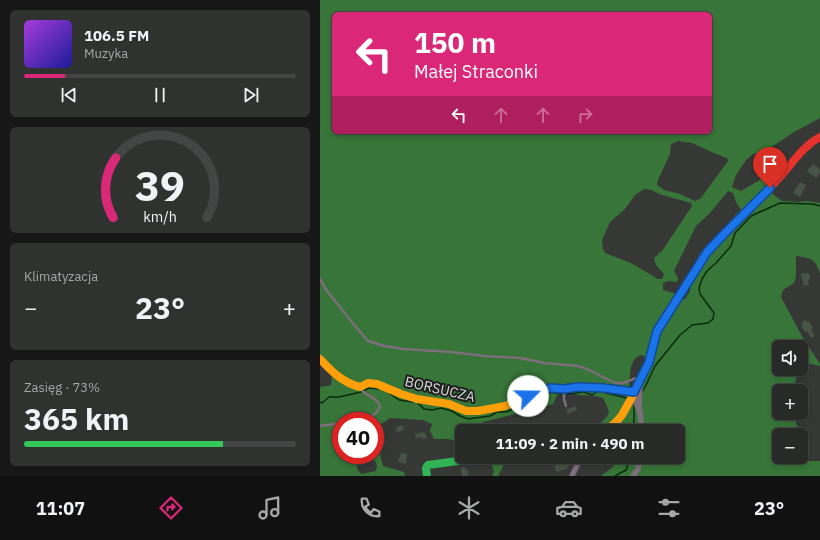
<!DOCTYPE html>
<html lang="pl">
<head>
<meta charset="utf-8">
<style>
	body { margin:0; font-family:"IBM Plex Sans",sans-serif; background:#303230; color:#f1f3f6; height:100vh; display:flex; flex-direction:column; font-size:15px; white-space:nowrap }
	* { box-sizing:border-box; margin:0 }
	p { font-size:13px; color:#a5a7a8 }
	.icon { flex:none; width:22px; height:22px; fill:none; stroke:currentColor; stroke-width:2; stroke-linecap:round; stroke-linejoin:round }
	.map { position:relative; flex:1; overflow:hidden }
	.drawer { display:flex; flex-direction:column; gap:10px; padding:10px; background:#161716; width:320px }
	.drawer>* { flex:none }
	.hud { position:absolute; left:12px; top:12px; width:380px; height:122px; border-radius:6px; box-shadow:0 2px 6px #0003,0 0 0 1px #444645; background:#db2777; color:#fff; overflow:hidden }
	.fabs { position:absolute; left:452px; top:340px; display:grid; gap:8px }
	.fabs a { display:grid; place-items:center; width:36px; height:36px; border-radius:6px; background:#282a28; box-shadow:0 2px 6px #0003,0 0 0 1px #444645; font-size:20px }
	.speed { position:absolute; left:12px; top:412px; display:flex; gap:8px; font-size:20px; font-weight:700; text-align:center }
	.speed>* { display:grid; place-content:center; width:52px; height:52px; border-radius:50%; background:#282a28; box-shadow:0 2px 6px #0003,0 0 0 1px #444645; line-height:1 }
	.speed .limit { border:6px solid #d22; background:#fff; color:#111 }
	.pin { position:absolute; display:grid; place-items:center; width:34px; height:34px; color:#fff; margin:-41px -17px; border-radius:50% 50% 50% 0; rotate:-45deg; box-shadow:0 0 4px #0007 }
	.pin .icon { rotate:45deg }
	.me { position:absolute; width:44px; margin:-22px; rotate:68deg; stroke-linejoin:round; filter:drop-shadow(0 0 3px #0008) }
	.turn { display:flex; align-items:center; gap:14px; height:84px; padding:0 16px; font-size:18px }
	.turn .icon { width:52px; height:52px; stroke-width:2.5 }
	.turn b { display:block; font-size:28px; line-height:34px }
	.lanes { display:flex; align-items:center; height:38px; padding:0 16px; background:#0003; justify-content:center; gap:20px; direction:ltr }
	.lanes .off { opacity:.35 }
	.big { font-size:30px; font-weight:700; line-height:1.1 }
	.drawer .widget { flex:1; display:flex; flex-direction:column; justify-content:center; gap:6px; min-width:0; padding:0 14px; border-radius:6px; background:#303230 }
	.drawer .dial { align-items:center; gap:0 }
	.dial svg { height:104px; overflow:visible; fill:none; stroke:#444645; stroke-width:7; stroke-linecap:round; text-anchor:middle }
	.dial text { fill:#f1f3f6; stroke:none }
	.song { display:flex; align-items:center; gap:12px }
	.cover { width:48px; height:48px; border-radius:6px; background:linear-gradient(135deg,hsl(280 70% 55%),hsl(240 70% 35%)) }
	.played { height:4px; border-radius:2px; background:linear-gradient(90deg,#db2777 15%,#444645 15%) }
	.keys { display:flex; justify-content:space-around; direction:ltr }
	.heat { display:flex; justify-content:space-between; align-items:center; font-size:22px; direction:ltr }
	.charge { height:6px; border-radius:3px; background:linear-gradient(90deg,#34c759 73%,#444645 0) }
	.trip { position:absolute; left:135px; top:424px; width:230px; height:40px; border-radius:6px; background:#282a28; box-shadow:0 2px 6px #0003,0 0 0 1px #444645; font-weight:700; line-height:40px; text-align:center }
	.dock { display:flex; height:64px; justify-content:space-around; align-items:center; background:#101110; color:#a5a7a8 }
	.dock .icon { width:28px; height:28px }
	.dock .on { color:#db2777 }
	.dock b { font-size:18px; color:#f1f3f6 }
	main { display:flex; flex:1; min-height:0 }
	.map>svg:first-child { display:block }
	.forest { fill:#377538; fill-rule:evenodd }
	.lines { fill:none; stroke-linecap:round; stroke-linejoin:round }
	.stream { stroke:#082c0a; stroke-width:1.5 }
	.building { fill:#465346 }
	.lane { stroke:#7c6e7a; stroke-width:2.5 }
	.street { stroke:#7c6e7a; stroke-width:5.5 }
	.fast { stroke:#30b455; stroke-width:8 }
	.slow { stroke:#ff9f0a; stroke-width:8 }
	.jam { stroke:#e5322d; stroke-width:8 }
	.route-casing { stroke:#114b97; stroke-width:10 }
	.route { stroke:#1a73e8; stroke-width:7 }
	.labels { text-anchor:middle; stroke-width:4; stroke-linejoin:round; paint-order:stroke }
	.street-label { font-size:14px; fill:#dadcda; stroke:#1e1f1e }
</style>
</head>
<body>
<main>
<section class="drawer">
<div class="widget">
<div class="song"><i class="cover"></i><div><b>106.5 FM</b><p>Muzyka</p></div></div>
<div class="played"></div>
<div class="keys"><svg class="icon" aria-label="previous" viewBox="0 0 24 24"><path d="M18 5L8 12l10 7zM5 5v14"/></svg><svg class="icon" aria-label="pause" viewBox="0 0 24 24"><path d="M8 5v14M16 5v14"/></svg><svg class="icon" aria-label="next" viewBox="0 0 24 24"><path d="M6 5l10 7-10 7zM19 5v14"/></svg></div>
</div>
<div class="widget dial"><svg viewBox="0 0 100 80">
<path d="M14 69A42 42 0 1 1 86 69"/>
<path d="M14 69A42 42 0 0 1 16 23" stroke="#db2777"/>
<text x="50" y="56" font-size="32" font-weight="700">39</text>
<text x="50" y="72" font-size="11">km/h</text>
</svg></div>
<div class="widget"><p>Klimatyzacja</p>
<div class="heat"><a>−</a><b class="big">23°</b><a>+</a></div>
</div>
<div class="widget"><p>Zasięg · 73%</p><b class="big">365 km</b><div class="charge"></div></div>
</section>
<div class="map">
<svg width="500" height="476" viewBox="0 0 500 476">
	<rect width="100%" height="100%" fill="#363836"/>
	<g class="forest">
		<path d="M 0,0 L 500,0 L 500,118 L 474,132 L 444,152 L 433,154 L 426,160 L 416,175 L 412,187 L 421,191 L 445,177 L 453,179 L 415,221 L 414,216 L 421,210 L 416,202 L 413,193 L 408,191 L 390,213 L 376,226 L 354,271 L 358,278 L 357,282 L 349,281 L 343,283 L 343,290 L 353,293 L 360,293 L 326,361 L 324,356 L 321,355 C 305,360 312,386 308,400 C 305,410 291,423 283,431 L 275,431 L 280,423 L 286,418 L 289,412 L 286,404 L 283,398 L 276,396 L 259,395 L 247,392 L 237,395 L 233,404 L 152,425 L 151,429 L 157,431 L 142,431 L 142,442 L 128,439 L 114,439 L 110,431 L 112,424 L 103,420 L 70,418 L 60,425 C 58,442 59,450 63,466 L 84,472 L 85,476 L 0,476 L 0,387 L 11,385 L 12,374 L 0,360 ZM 14,14 L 390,14 L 390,132 L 14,132 ZM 358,141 L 372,143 L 394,153 L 407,158 L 408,161 L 381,198 L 375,201 L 360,194 L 344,190 L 337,185 L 338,180 L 350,154 L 351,144 ZM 324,189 L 332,190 L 339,194 L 371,203 L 372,206 L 342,251 L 334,258 L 336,265 L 344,274 L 342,279 L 338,279 L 311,263 L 285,253 L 283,249 L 282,240 L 290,222 L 305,209 L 315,195 ZM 21,421 L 55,421 L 55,455 L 21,455 ZM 46,457 L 54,459 L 57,465 L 56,471 L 41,474 L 38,470 L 36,463 L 39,459 Z"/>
		<path d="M 450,192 L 462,201 L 478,202 L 487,201 L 500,203 L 500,274 C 496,259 491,258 476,256 L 476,276 L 474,283 L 463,290 L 461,297 L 484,340 L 500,364 L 500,366 L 486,363 L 481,369 L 481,347 L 459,347 L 459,369 L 481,369 L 477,376 L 472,391 L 459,391 L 459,413 L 473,413 L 480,435 L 459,435 L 459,457 L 481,457 L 481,438 L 485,459 L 488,461 L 500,461 L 500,476 L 314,476 L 322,457 L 358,457 L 358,431 L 323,431 L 321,406 L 322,382 L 337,335 L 358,302 L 365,299 L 370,291 L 370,283 L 389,254 Z"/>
		<path d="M 311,404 L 315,405 L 318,413 L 321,431 L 303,431 L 303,427 L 299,423 Z"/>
		<path d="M 170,457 L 188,457 L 178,476 L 172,476 L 174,472 Z"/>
		<path d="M 299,457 L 319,457 L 316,468 L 311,476 L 281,476 L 293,467 Z"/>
	</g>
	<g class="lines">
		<g class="stream">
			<path d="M 322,392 L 326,385 L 335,366 L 360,335 L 372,325 L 388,323 L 393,319 L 394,313 L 380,294 L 379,288 L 382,279 L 387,271 L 396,263 L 411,246 L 415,233 L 431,216 L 460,203 L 493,204 L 500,206"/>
			<path d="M 69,393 L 79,400 L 93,402"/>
			<path d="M 247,394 L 264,392 L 272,395 L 278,391 L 307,398"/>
			<path d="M 209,400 L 222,399 L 231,392 L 241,394"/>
			<path d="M 0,402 L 2,403 L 9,397 L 19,397 L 41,392 L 49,388 L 59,389"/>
			<path d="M 97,402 L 104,409 L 112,410 L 121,408 L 132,411 L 140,416 L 148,419 L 170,416 L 177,412 L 186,412 L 195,408 L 204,403"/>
			<path d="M 305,431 L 313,426 L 314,421 L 314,403"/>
			<path d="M 295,476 L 306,470 L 308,464 L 307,457"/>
		</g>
	</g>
	<g class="building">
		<path d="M 493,164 L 500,169 L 500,173 L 496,178 L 487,171 Z"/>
		<path d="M 480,182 L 486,185 L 480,197 L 473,193 Z"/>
		<path d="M 487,273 L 490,275 L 490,279 L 488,280 L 489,285 L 484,286 L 481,274 Z"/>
		<path d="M 486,320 L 487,322 L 489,321 L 493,328 L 491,329 L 495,336 L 491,338 L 487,331 L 485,332 L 481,325 L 483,324 L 482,322 Z"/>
		<path d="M 255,406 L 257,410 L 248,414 L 246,410 Z"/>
		<path d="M 188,423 L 192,426 L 188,431 L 182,431 Z"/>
		<path d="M 82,425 L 84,430 L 77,432 L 76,428 Z"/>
		<path d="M 103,432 L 103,433 L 105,433 L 107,438 L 102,439 L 102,437 L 96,438 L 95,434 Z"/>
		<path d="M 81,453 L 87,454 L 86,464 L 78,462 Z"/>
		<path d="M 249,457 L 252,465 L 248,466 L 248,468 L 237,472 L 234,466 L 239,464 L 238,461 Z"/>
		<path d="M 143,466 L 148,471 L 148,476 L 143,476 L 141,474 L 142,473 L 141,471 L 141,469 Z"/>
	</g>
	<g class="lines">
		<g class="lane">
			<path d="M 0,279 L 7,291 L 36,327 L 48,341 L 64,346 L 84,349 L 131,352 L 165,356 L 200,358 L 224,363 L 258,366 L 267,369 L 295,383 L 303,383 L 319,377"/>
			<path d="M 244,390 L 244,399 L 246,406"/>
			<path d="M 32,421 C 42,418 57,418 60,406 C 54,394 47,398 41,389"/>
			<path d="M 0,426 L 21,423"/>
			<path d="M 210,457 C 218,460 227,460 236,457"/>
		</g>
		<g class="street">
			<path d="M 314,399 L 320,412 L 322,431"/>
			<path d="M 319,408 L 320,385"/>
			<path d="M 252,476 L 261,457"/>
			<path d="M 313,476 L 318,469 L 320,457"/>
		</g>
		<path class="fast" d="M 107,476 L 106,468 L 108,465 L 145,460"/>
		<g class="slow">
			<path d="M 0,359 C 11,371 23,383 40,387 L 48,383 L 57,384 L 81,394 L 97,399 L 129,404 L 146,411 L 158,411 L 185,406 L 230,388 L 244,389 L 258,387 L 284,387 L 314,392"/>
			<path d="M 286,431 L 297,421 L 302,415 L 312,397 L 329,362 L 337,331 L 387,252 L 409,229"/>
		</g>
		<path class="jam" d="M 409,229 C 426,212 443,195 459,178 C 472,164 483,146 500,137"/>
	</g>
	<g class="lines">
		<defs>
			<path id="route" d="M 208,396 L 230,388 L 244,389 L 258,387 L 284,388 L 314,392 L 329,362 L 337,331 L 387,252 L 402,236 L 450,188"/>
		</defs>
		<use href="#route" class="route-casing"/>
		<use href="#route" class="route"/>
	</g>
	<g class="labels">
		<g class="street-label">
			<text transform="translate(120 389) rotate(13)" y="5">BORSUCZA</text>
		</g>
	</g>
</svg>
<div class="fabs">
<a><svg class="icon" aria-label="sound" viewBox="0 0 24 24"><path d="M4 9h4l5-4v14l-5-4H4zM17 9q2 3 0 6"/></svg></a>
<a>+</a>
<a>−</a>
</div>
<div class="speed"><div class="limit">40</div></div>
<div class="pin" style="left:450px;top:188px;background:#d93025"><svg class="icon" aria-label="arrive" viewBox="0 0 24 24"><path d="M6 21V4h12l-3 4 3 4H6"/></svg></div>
<svg class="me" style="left:208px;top:396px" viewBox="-20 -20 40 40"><circle r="19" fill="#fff"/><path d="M0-13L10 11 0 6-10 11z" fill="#1a73e8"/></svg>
<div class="trip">11:09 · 2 min · 490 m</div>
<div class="hud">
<div class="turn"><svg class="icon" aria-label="left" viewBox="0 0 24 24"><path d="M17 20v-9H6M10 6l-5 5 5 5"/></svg><div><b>150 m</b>Małej Straconki</div></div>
<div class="lanes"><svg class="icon" aria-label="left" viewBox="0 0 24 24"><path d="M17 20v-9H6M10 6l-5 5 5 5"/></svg><svg class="icon off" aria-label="ahead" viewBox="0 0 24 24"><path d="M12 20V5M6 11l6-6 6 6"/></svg><svg class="icon off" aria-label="ahead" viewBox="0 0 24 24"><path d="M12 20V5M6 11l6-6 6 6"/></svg><svg class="icon off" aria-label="right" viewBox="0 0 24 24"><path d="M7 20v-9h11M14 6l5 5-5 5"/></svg></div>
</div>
</div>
</main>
<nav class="dock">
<b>11:07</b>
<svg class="icon on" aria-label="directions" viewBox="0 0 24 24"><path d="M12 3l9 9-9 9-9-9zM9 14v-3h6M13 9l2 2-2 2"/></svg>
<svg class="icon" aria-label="music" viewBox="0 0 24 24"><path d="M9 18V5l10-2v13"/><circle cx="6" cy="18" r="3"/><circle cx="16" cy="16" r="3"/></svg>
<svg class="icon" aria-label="phone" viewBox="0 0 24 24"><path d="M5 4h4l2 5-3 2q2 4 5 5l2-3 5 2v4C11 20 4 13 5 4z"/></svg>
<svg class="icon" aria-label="climate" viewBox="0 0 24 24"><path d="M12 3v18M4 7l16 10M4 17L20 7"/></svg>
<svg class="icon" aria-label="car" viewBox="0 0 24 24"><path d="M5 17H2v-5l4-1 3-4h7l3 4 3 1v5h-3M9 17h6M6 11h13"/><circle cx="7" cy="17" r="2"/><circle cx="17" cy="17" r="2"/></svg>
<svg class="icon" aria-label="filters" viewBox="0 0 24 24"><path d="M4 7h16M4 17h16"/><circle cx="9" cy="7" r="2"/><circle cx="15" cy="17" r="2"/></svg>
<b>23°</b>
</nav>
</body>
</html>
